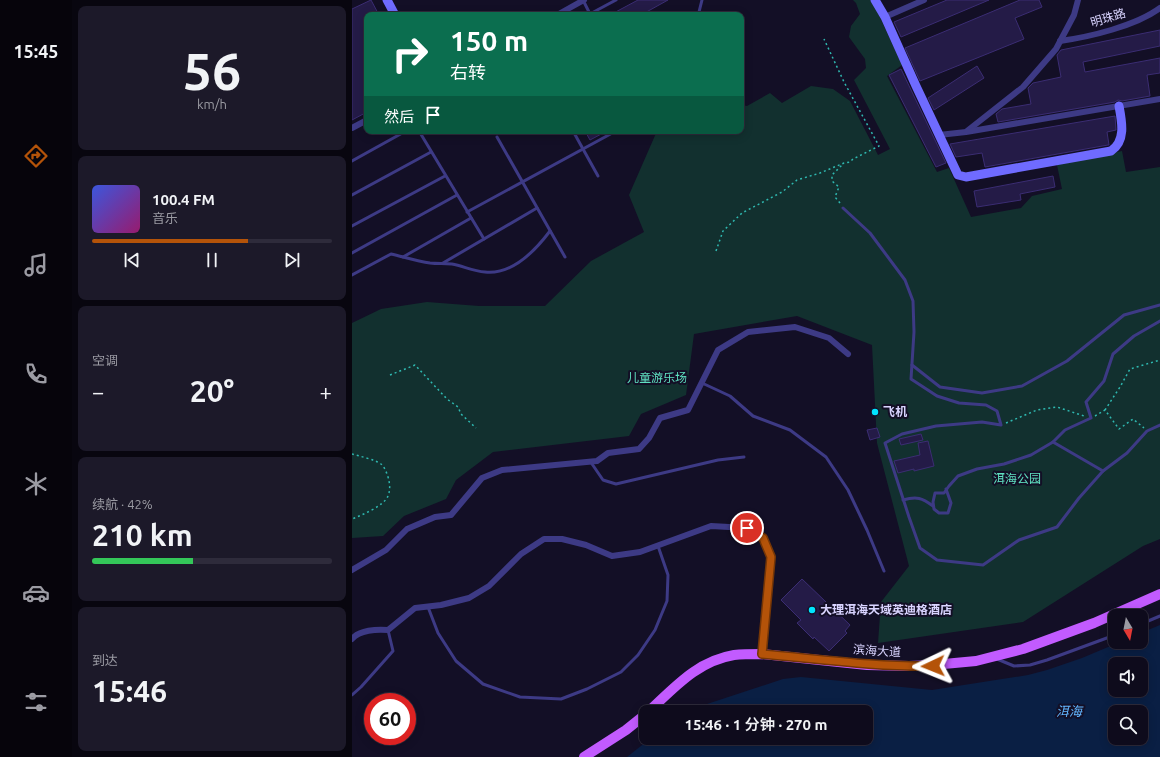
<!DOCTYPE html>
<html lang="zh">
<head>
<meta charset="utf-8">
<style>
	body { margin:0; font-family:Ubuntu,"Noto Sans SC",sans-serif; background:#1c1929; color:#f1f3f6; height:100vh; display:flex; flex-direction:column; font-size:15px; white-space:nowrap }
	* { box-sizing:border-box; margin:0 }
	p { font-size:13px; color:#9b9ba3 }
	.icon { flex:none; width:22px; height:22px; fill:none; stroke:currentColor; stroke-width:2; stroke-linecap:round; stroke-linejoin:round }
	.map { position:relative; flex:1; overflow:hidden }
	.details { display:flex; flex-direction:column; gap:6px; padding:6px; background:#08060f; width:280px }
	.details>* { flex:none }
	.hud { position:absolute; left:12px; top:12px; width:380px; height:122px; border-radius:8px; box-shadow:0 2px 10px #0003,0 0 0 1px #2e2b3b; background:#0b6e4f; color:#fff; overflow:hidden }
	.needle { width:26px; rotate:170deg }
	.controls { position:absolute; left:756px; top:609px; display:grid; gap:8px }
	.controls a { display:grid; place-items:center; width:40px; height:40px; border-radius:8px; background:#0e0b1c; box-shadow:0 2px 10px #0003,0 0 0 1px #2e2b3b; font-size:20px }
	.speed { position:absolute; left:12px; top:693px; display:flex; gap:8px; font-size:20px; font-weight:700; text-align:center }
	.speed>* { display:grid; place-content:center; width:52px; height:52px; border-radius:50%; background:#0e0b1c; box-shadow:0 2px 10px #0003,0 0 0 1px #2e2b3b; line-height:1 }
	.speed .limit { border:6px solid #d22; background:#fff; color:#111 }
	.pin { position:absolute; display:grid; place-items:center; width:34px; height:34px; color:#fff; margin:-17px; border:2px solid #fff; border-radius:50%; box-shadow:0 1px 4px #0007 }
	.me { position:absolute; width:44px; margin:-22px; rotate:268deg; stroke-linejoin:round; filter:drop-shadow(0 0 3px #0008) }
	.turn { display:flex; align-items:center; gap:14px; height:84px; padding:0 20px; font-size:18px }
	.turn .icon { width:52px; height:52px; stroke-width:2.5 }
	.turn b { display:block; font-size:28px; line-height:34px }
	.then { display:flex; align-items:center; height:38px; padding:0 20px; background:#0003; gap:8px; font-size:15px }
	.big { font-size:30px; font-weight:600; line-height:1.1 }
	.details .card { flex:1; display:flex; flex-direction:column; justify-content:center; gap:6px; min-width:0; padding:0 14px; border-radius:8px; background:#1c1929 }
	.details .dial { align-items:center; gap:0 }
	.dial b { font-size:52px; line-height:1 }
	.song { display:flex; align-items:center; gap:12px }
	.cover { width:48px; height:48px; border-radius:6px; background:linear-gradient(135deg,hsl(230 70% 55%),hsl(320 70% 35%)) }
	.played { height:4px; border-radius:2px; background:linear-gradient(90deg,#b45309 65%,#2e2b3b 65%) }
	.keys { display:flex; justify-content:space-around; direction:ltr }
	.heat { display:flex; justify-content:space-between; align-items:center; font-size:22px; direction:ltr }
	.charge { height:6px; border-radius:3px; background:linear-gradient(90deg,#34c759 42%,#2e2b3b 0) }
	.trip { position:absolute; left:287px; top:705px; width:234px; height:40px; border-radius:8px; background:#0e0b1c; box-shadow:0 2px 10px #0003,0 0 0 1px #2e2b3b; font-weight:600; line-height:40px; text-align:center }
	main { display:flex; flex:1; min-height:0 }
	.menu { display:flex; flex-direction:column; width:72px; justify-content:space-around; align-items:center; background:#06040b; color:#9b9ba3 }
	.menu .icon { width:28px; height:28px }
	.menu .active { color:#b45309 }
	.menu b { font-size:18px; color:#f1f3f6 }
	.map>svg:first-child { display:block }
	.green { fill:#12302f }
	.water { fill:#0a1f44; fill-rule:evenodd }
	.building { fill:#241b47; stroke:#3b2d73 }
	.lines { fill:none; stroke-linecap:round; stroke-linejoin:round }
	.path { stroke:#2fb8b0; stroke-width:1.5; stroke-dasharray:2 3; stroke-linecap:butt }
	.lane { stroke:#3d3a85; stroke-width:3 }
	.street { stroke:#3d3a85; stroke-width:6 }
	.secondary { stroke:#6f6bff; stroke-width:9 }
	.primary { stroke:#c25bff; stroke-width:10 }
	.route-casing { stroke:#753606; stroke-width:10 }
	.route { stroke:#b45309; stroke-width:7 }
	.poi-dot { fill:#00e5ff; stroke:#130f26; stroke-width:1.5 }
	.labels { text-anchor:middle; stroke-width:4; stroke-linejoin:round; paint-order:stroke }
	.street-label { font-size:12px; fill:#d9d4ff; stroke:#130f26 }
	.park-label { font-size:12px; fill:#5fe0c0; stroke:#130f26 }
	.poi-label { font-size:12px; font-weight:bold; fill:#d9d4ff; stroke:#130f26; text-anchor:start }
	.water-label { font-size:13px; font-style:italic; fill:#62b6ff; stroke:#130f26 }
</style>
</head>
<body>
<main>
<nav class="menu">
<b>15:45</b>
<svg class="icon active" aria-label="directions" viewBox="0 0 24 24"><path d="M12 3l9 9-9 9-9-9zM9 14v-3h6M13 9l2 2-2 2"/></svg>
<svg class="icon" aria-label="music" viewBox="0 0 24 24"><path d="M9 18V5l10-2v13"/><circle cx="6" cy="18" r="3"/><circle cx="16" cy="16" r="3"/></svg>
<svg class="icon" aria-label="phone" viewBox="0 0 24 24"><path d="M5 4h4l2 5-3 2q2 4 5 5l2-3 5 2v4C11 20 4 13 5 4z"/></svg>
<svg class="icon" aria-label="climate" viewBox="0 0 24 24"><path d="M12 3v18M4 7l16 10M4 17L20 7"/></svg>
<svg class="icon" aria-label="car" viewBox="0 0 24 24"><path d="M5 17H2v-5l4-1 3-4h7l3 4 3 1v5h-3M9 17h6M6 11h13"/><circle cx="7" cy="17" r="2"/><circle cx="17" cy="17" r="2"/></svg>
<svg class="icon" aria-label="filters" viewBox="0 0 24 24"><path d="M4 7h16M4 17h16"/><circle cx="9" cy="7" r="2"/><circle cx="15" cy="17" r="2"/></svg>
</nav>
<section class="details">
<div class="card dial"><b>56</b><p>km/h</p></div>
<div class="card">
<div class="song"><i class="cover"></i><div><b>100.4 FM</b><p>音乐</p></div></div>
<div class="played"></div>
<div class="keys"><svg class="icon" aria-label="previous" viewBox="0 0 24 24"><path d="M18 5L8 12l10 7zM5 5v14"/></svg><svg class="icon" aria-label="pause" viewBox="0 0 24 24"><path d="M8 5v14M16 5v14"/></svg><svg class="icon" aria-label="next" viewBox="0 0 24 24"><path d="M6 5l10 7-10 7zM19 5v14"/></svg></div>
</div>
<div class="card"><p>空调</p>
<div class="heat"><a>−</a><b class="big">20°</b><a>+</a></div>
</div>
<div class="card"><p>续航 · 42%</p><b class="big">210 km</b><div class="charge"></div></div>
<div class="card"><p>到达</p><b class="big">15:46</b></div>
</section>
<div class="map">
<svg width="808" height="757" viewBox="0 0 808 757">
	<rect width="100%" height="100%" fill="#130f26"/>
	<path class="green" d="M 501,0 L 520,0 L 550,65 L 535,76 L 585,172 L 597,168 L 619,217 L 669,208 L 680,196 L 710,189 L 705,165 L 770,151 L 774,172 L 808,167 L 808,539 L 791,546 L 671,622 L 526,643 L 529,602 L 557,566 L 525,443 L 520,345 L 445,316 L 342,334 L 334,395 L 289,414 L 277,436 L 141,452 L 104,480 L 94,499 L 52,516 L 31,536 L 0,538 L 0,323 L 29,309 L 75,302 L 127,306 L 193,306 L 239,261 L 292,232 L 277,195 L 305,131 L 389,131 L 389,105 L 395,106 L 418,93 L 430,103 L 459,86 L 481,89 L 498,101 L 526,155 L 538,149 L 502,80 L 514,68 L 513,59 L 497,37 L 499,26 L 508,14 L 504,3 Z"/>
	<path class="water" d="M 808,625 L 808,757 L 275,757 L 299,738 L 514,738 L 514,712 L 339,712 L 349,706 L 431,679 L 449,677 L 580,690 L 676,675 L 695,670 L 730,658 L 768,642 L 789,642 L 789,633 ZM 763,664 L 789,664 L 789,690 L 763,690 ZM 763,712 L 789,712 L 789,738 L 763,738 Z"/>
	<g class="building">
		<path d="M 19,0 L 27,15 L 15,15 L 15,112 L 0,120 L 0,9 Z"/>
		<path d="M 286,0 L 316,0 L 289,15 L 258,15 Z"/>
		<path d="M 595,0 L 637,0 L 549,37 L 542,22 Z"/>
		<path d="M 668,0 L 687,0 L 690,7 L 663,18 L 672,39 L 568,81 L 553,48 Z"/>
		<path d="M 808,30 L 808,46 L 731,62 L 733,72 L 808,58 L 808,73 L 795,75 L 798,96 L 770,101 L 766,100 L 763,102 L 646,122 L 644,114 L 650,109 L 679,104 L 676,88 L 681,83 L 709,77 L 705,55 L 709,50 Z"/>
		<path d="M 625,66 L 632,78 L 582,110 L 576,98 Z"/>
		<path d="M 549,69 L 594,163 L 584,167 L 537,75 Z"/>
		<path d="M 763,116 L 764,130 L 755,132 L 757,145 L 756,145 L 633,167 L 630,153 L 604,157 L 598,144 Z"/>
		<path d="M 233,131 L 255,131 L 238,140 Z"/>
		<path d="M 701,176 L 703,187 L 668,194 L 669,200 L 625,207 L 622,191 Z"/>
		<path d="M 525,428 L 528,437 L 518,440 L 515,430 Z"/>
		<path d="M 569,434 L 571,440 L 549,445 L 547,439 Z"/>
		<path d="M 576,441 L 582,466 L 562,471 L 562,469 L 546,473 L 542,461 L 568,455 L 566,443 Z"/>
		<path d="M 450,579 L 498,625 L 493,631 L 495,633 L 477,651 L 462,637 L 461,639 L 445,623 L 449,620 L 429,600 Z"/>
	</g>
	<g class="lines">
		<g class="path">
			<path d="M 488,203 L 483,197 L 487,187 L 480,181 L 480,175 L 491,164"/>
			<path d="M 364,251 L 371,231 L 390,213 L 430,192 L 445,180 L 468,173 L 492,163 L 498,162 L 501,159 L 527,146 L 492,82 L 472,39"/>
			<path d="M 38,375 L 63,365 L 95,399 L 106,407 L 109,414 L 124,428"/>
			<path d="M 753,410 L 768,387 L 778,369 L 808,360"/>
			<path d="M 743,416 L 753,410 L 767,429 L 781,419 L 792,428"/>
			<path d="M 654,423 L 685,410 L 705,407 L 732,416"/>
			<path d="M 0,454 C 7,456 24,460 29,464 C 33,467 36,476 37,481 C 38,486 38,491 36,496 C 32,506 10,515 0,519"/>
		</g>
		<g class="lane">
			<path d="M 231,0 L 238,14"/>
			<path d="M 236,15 L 264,0"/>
			<path d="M 347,15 L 347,12 L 350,0"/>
			<path d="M 67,131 L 132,239"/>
			<path d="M 221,131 L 246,176"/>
			<path d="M 145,137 L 213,257"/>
			<path d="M 0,161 L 54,131"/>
			<path d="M 0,195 L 79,152"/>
			<path d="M 491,208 L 518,233 L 553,280 L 561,301 L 562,332 L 559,379 L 585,396 L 607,403 L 634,405 L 645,411 L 649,425 L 630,422 L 584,426 L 550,434 L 533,443 L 557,517 L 568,548 L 585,560 L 631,565 L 667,540 L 705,527 L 727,498 L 751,471"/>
			<path d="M 115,212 L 264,131"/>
			<path d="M 0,226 L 93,176"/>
			<path d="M 0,253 L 105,195"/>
			<path d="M 51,257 L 119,218"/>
			<path d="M 91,263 L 185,208"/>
			<path d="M 0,275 L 39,254 C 52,257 65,261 78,263 C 86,264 92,263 100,264 C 111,266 121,271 133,272 C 160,275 183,251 198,231"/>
			<path d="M 560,365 L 588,387 L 630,393 L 670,386 L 715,361 L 772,315 L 808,305"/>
			<path d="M 350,383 L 378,396 L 401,416 L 438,430 L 474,457 L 496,490 L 515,530 L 532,571"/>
			<path d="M 701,442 L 713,430 L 739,418 L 734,402 L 752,381 L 761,354 L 782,336 L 808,321"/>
			<path d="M 238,461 L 251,480 L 264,484 L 366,460 L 392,457"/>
			<path d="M 594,489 L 599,503 L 596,513 L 587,513 L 582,509 L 581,502 L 583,493 L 592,493 L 597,486 L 606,476 L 625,469 L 652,464 L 679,455 L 701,442 L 751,471 L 775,453 L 795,431 L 808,425"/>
			<path d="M 551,500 C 565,496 570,498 581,506"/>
			<path d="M 76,607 L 86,633 L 104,661 L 131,684 L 168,697 L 209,699 L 235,689 L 269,672 L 286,655 L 303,630 L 315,601 L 316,575 L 306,546"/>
			<path d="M 789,624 L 808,616"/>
			<path d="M 645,659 L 662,666 L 678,665 L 695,660 L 763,635"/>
			<path d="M 0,695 L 9,687 L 41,651 L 36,630"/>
		</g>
		<g class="street">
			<path d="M 205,15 L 232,0"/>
			<path d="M 533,17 L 572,0"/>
			<path d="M 708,41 C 737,37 784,26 808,8"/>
			<path d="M 0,128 L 15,120"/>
			<path d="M 615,131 L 671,87 L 704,49 L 722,15 L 726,0"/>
			<path d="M 587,135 L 614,132 L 808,99"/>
			<path d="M 0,570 L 34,550 L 55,529 L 83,517 L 99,515 L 130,478 L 150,470 L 245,461 L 256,453 L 287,449 L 297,438 L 308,418 L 336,410 L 366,350 L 396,332 L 443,327 L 477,338 L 496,354"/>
			<path d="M 0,639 C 7,630 25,629 36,630 L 63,608 L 89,605 L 117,598 L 137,586 L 169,554 L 192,539 L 210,539 L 234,545 L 260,556 L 288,552 L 359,526 L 395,528 L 411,538 L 419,557 L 410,654"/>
		</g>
		<g class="secondary">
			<path d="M 35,0 L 43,15"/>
			<path d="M 523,0 L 533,17 L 564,86 L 606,175 L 614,177 L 759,151 C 774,141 770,122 767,106"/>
		</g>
		<g class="primary">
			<path d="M 296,712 C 322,688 345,661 382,655 C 391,654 401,654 410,654 L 515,665 L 557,666 L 581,665 L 624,661 L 671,649 L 742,623 L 808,594"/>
			<path d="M 232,757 L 274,730 L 294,714"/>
		</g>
	</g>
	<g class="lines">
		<defs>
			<path id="route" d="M 395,528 L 411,538 L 419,557 L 410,654 C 467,659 524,667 581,666"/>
		</defs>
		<use href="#route" class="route-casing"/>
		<use href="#route" class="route"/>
	</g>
	<g class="poi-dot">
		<circle cx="523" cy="412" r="4"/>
		<circle cx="460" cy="610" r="4"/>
	</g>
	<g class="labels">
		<g class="street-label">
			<text transform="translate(756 18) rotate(-17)" y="4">明珠路</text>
			<text transform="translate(525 651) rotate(4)" y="4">滨海大道</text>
		</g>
		<g class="park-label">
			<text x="305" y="382">儿童游乐场</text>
			<text x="665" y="483">洱海公园</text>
		</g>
		<g class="poi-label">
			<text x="531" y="416">飞机</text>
			<text x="468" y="614">大理洱海天域英迪格酒店</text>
		</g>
		<g class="water-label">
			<text x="717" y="716">洱海</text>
		</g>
	</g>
</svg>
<div class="controls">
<a><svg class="needle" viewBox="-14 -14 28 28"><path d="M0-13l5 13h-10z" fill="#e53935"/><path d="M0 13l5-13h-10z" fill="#9b9ba3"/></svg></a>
<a><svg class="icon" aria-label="sound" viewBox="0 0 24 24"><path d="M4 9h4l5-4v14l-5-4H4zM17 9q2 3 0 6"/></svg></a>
<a><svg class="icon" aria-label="search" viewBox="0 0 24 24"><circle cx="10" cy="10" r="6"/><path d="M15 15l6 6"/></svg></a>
</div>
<div class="speed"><div class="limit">60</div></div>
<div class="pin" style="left:395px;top:528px;background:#d93025"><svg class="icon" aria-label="arrive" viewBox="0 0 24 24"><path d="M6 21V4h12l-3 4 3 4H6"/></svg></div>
<svg class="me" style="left:581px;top:666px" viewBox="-20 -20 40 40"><path d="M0-17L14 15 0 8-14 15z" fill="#b45309" stroke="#fff" stroke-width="4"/></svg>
<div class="trip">15:46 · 1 分钟 · 270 m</div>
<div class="hud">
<div class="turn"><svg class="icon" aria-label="right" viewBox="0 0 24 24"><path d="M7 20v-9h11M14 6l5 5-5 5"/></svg><div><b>150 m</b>右转</div></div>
<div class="then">然后<svg class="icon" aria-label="arrive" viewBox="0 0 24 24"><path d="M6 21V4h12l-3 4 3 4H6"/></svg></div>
</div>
</div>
</main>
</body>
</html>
